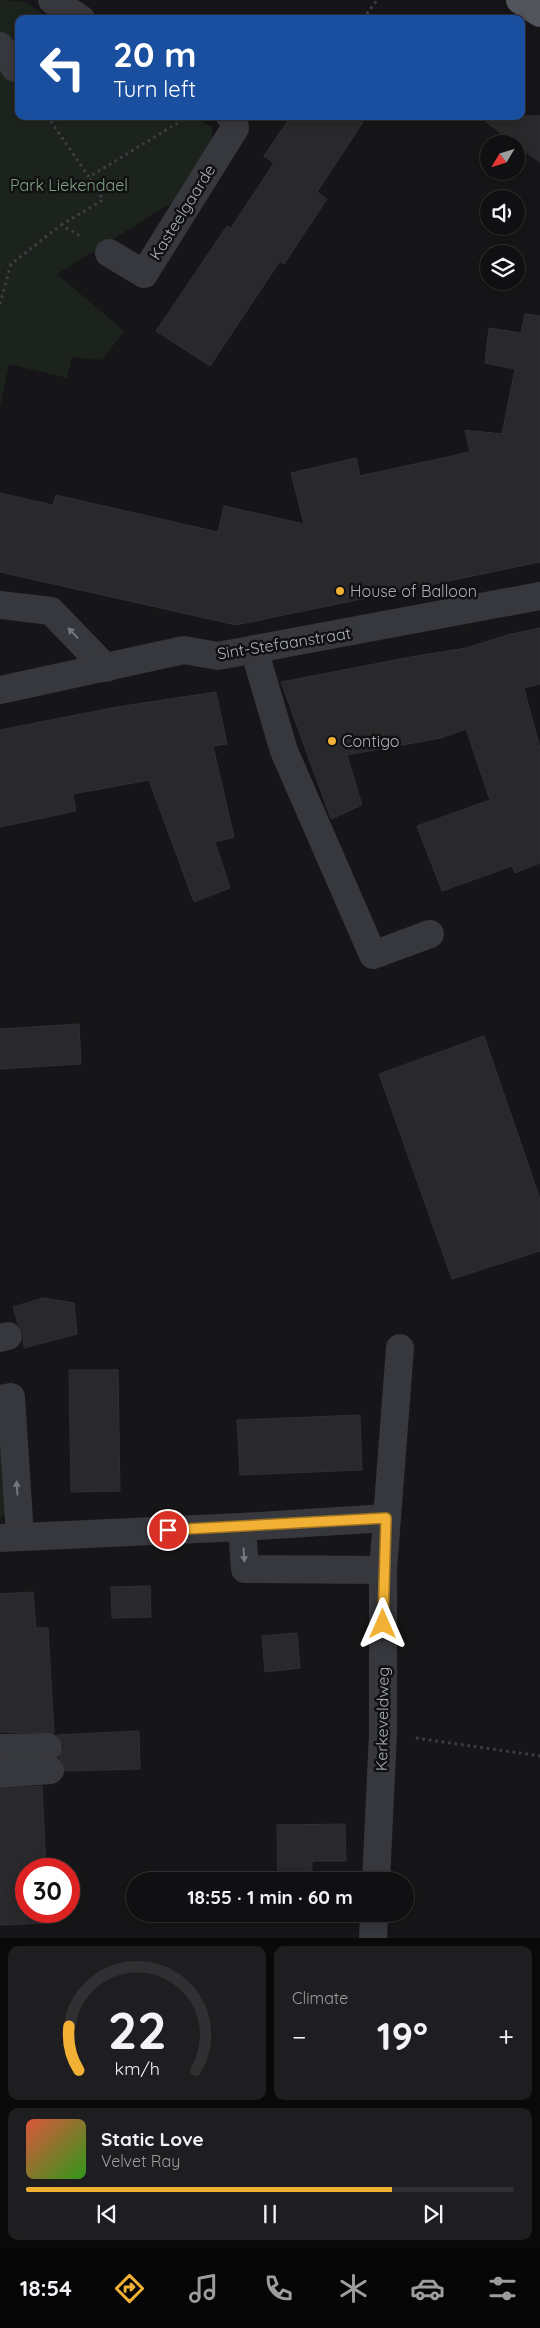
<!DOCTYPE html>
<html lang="en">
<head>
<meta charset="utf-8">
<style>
	body { margin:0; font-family:Quicksand,sans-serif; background:#1e1e20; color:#f1f3f6; height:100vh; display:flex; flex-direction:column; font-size:19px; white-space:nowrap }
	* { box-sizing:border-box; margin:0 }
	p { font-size:16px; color:#9c9d9f }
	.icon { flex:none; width:28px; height:28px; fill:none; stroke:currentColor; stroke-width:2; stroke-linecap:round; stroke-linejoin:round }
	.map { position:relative; height:1938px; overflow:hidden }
	.panel { display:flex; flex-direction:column; gap:8px; padding:8px; background:#09090a; flex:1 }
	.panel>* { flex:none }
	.guide { position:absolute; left:15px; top:15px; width:510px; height:105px; border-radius:10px; box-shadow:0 2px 8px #0003,0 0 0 1px #303032; background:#1a4fa0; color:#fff; overflow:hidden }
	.needle { width:32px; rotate:232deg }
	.buttons { position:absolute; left:480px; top:135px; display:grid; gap:10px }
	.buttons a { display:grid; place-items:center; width:45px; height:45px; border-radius:50%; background:#101012; box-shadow:0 2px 8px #0003,0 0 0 1px #303032; font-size:25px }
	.speed { position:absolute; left:15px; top:1858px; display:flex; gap:10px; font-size:25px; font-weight:700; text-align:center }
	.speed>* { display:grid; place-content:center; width:65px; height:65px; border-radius:50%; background:#101012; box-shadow:0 2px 8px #0003,0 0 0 1px #303032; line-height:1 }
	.speed .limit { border:8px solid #d22; background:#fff; color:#111 }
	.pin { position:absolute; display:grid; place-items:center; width:42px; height:42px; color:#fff; margin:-21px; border:2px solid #fff; border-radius:50%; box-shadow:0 1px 5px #0007 }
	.me { position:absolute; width:55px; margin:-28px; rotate:0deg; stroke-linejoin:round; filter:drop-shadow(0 0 4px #0008) }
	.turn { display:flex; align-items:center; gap:18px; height:105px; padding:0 15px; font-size:22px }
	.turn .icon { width:65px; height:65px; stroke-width:2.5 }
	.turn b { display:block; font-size:35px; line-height:42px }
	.big { font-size:38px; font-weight:700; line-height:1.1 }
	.panel .card { flex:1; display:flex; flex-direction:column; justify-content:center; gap:8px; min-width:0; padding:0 18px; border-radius:10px; background:#1e1e20 }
	.panel .dial { align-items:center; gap:0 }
	.dial svg { height:130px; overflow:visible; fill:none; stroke:#303032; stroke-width:7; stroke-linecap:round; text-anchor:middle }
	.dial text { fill:#f1f3f6; stroke:none }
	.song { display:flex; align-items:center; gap:15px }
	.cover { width:60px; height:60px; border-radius:8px; background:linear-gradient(135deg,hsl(10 70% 55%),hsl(110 70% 35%)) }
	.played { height:5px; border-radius:2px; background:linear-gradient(90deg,#f2b134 75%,#303032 75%) }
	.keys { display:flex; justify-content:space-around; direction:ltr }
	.heat { display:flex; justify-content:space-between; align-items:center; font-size:28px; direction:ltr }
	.panel .tiles { flex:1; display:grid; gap:8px; grid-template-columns:1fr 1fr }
	.card:last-child { grid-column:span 2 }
	.trip { position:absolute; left:126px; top:1872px; width:288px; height:50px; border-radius:25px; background:#101012; box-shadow:0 2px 8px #0003,0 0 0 1px #303032; font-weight:700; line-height:50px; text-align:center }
	.menu { display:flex; height:80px; justify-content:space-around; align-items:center; background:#060607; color:#9c9d9f }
	.menu .icon { width:35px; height:35px }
	.menu .current { color:#f2b134 }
	.menu b { font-size:22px; color:#f1f3f6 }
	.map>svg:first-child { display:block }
	.green { fill:#1c231d }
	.building { fill:#29292c; stroke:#303034 }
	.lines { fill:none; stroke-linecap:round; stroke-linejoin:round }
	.path { stroke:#3d3f44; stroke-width:3; stroke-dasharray:2.5 4; stroke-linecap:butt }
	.minor { stroke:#37383d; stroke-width:28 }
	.major { stroke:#53555c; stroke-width:28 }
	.oneway { fill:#757881 }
	.route-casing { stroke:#9d7322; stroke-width:12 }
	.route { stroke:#f2b134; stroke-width:9 }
	.poi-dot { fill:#f2b134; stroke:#111113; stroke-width:2 }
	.labels { text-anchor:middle; stroke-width:5; stroke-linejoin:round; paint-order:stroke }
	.park-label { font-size:16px; fill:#7fa381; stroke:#111113 }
	.street-label { font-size:16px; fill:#a8adb8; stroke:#111113 }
	.poi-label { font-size:16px; fill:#a8adb8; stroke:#111113; text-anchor:start }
</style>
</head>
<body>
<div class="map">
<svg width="540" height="1938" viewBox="0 0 540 1938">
	<rect width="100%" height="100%" fill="#161618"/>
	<g class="green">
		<path d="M 0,0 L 25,2 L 50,19 L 19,19 L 19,116 L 195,116 L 212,128 L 212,147 L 179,198 L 57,274 L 124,331 L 102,360 L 72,357 L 67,378 L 9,364 L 0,407 Z"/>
		<path d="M 0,1422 L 5,1513 L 0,1519 Z"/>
	</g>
	<g class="building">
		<path d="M 291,116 L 367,116 L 317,192 L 327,199 L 284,264 L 280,261 L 210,366 L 156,331 L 227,226 L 231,228 L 274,163 L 264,156 Z"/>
		<path d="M 479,116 L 540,116 L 540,162 L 513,143 Z"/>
		<path d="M 525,314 L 540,316 L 540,562 L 236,625 L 0,572 L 0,493 L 53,505 L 56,495 L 218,532 L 224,506 L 304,524 L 291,473 L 356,458 L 360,476 L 470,452 L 465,430 L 502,434 L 515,369 L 485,363 L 489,328 L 521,333 Z"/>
		<path d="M 540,628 L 540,684 L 524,688 L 540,748 L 540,863 L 515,873 L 512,866 L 442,891 L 417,826 L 490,800 L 466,729 L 441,738 L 347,755 L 362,805 L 331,819 L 281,682 L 411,657 L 466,648 L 511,634 Z"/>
		<path d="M 216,692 L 227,744 L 213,746 L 234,837 L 215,842 L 230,888 L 194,902 L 149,780 L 73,794 L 76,811 L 0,827 L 0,730 L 117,707 Z"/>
		<path d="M 79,1024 L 81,1064 L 0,1069 L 0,1029 Z"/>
		<path d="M 484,1036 L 540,1199 L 540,1251 L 452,1279 L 379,1074 Z"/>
		<path d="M 43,1298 L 74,1303 L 77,1334 L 24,1348 L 23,1332 L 18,1324 L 13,1307 Z"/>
		<path d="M 69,1370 L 118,1370 L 120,1491 L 71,1492 Z"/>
		<path d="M 360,1415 L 362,1470 L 240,1475 L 237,1420 Z"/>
		<path d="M 150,1586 L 151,1617 L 112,1618 L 111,1587 Z"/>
		<path d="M 33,1592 L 36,1628 L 48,1628 L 54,1733 L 0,1732 L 0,1594 Z"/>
		<path d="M 297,1633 L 300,1668 L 265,1672 L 262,1636 Z"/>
		<path d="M 139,1731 L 140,1769 L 65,1771 L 63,1762 L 59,1758 L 64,1746 L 57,1735 Z"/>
		<path d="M 42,1786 L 46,1869 L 26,1869 L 26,1911 L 48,1911 L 49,1923 L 0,1925 L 0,1789 Z"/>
		<path d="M 345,1824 L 346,1861 L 312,1861 L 312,1878 L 278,1878 L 277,1825 Z"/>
	</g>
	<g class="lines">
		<g class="path">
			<path d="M 363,19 L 377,0"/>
			<path d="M 47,116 L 89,177 L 189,116"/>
			<path d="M 61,225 L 103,200 L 89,177"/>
			<path d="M 0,304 L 11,264 L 61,225 L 80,236"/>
			<path d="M 416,1738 L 540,1756"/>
		</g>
		<g class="minor">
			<path d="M 52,0 L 81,19"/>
			<path d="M 0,46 L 15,68"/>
			<path d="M 109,253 L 144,274 L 235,128 L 234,119 L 230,116"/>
			<path d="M 0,605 L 51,611 L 106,668"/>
			<path d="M 254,649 L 284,751 L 373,955 L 430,934"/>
			<path d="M 0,690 L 184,650 L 218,656 L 540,596"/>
			<path d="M 0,1338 L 8,1336"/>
			<path d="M 0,1399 L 11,1397 L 20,1536"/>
			<path d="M 0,1538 L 242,1527"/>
			<path d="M 383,1570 L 245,1569 L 242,1527 L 386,1518"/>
			<path d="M 0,1748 L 48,1747"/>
			<path d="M 0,1774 L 50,1770"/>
			<path d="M 376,1881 L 383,1734 L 383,1570 L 400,1348"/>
			<path d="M 373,1938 L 374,1914"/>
		</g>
		<path class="major" d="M 520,0 L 540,13"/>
	</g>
	<defs><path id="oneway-solid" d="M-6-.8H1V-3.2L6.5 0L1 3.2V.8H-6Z" transform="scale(1.25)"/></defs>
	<g class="oneway">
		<use href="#oneway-solid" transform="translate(73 633) rotate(-134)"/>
		<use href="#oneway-solid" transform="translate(17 1488) rotate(-94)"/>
		<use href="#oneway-solid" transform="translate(244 1555) rotate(86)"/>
	</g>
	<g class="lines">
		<defs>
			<path id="route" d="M 168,1530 L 386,1518 L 383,1624"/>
		</defs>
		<use href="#route" class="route-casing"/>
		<use href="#route" class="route"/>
	</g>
	<g class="poi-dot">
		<circle cx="340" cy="591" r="5"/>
		<circle cx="332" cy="741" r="5"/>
	</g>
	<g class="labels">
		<g class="park-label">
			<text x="69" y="191">Park Liekendael</text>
		</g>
		<g class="street-label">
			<text transform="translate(182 212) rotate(-58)" y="6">Kasteelgaarde</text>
			<text transform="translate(284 643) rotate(-9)" y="6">Sint-Stefaanstraat</text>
			<text transform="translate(382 1719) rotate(-89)" y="6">Kerkeveldweg</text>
		</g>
		<g class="poi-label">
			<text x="350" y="597">House of Balloon</text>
			<text x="342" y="747">Contigo</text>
		</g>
	</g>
</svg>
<div class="buttons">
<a><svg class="needle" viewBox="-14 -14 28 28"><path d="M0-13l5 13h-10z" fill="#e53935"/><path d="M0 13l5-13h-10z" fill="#9c9d9f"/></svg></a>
<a><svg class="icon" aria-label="sound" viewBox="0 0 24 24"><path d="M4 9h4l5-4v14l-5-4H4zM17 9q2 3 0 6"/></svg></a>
<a><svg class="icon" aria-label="layers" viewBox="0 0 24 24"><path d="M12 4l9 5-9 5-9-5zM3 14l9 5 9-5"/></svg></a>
</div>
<div class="speed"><div class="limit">30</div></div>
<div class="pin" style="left:168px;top:1530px;background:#d93025"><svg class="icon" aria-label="arrive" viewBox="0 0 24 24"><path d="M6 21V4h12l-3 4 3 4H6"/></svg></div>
<svg class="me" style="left:383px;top:1624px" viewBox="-20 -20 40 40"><path d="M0-17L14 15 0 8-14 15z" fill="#f2b134" stroke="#fff" stroke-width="4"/></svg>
<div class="trip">18:55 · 1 min · 60 m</div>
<div class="guide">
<div class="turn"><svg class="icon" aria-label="left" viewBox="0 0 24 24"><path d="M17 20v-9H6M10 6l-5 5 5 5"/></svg><div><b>20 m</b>Turn left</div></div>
</div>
</div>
<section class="panel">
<div class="tiles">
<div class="card dial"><svg viewBox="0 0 100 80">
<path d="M14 69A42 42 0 1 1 86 69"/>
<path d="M14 69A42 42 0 0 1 8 42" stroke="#f2b134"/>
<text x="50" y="56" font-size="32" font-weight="700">22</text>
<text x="50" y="72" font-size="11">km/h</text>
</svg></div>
<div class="card"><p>Climate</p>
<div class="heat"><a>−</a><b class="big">19°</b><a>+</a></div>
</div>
<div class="card">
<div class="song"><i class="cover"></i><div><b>Static Love</b><p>Velvet Ray</p></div></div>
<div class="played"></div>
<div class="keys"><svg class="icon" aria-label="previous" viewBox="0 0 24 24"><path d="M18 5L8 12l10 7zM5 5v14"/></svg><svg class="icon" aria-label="pause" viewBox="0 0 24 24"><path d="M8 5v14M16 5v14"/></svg><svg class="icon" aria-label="next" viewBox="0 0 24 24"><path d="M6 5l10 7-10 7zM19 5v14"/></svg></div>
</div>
</div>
</section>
<nav class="menu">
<b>18:54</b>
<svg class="icon current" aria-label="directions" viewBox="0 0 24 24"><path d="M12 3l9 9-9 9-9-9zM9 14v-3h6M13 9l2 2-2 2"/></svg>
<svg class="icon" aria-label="music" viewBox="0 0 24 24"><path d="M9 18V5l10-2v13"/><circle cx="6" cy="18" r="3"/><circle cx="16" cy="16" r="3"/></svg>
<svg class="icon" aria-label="phone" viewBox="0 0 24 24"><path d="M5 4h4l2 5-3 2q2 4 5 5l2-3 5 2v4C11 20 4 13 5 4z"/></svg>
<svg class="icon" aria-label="climate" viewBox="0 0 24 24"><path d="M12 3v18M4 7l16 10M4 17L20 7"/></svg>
<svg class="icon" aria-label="car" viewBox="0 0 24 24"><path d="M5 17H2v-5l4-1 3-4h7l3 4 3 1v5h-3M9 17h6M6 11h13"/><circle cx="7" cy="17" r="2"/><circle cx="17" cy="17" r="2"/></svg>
<svg class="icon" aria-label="filters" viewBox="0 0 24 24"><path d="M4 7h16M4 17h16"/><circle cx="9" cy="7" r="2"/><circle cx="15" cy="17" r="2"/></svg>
</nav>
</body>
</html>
